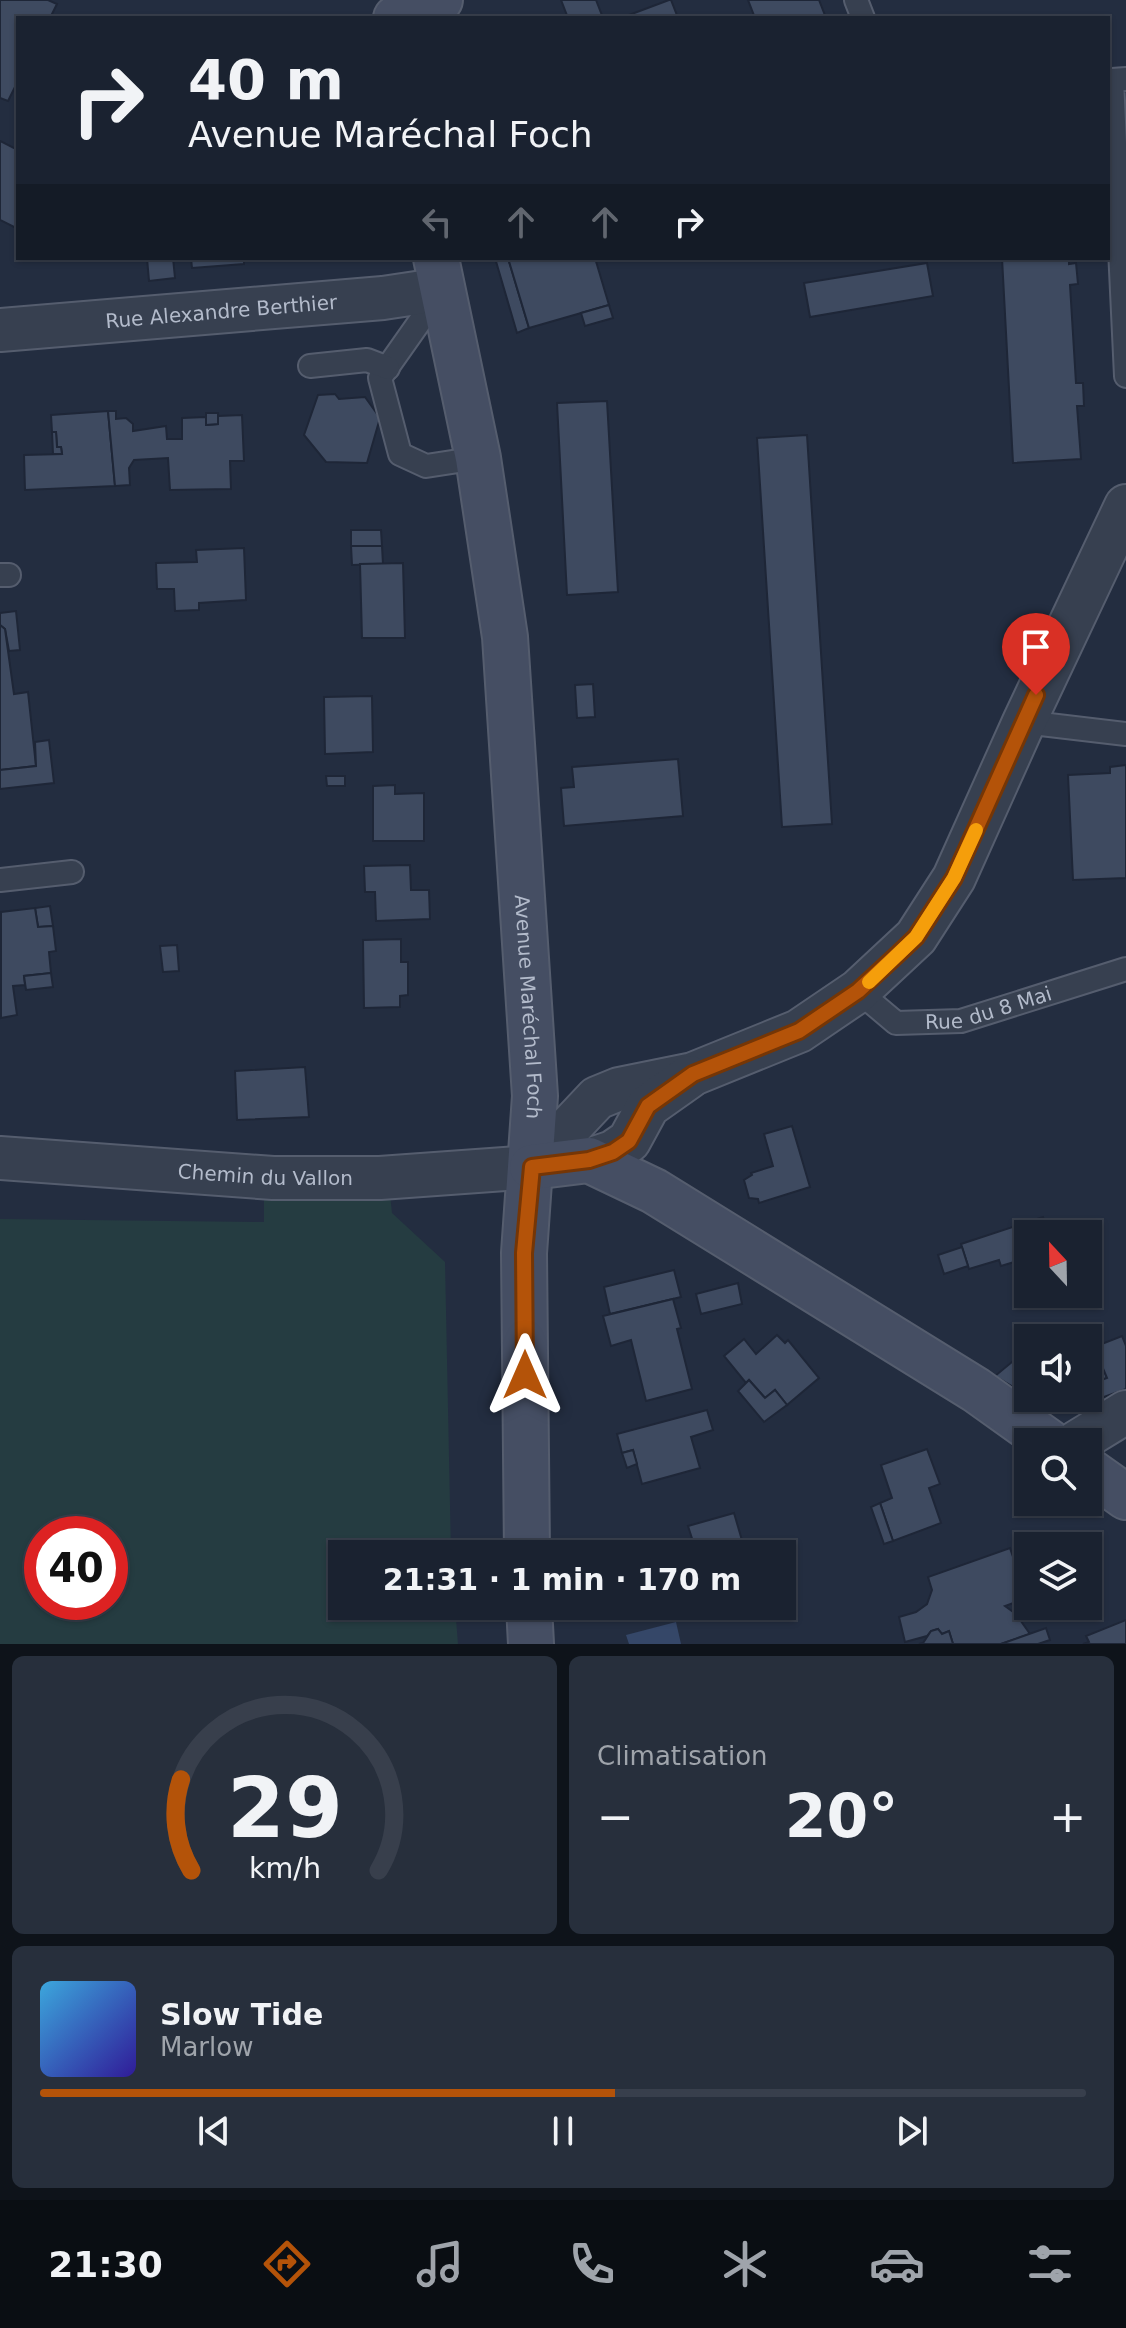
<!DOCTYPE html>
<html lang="fr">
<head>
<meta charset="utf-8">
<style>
	body { margin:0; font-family:"DejaVu Sans",sans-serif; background:#272f3c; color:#f1f3f6; height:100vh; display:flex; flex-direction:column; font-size:30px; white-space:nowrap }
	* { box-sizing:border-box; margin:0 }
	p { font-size:26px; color:#9fa4ab }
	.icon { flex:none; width:44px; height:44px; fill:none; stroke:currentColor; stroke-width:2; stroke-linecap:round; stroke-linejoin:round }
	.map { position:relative; height:1644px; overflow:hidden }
	.sheet { display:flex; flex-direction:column; gap:12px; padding:12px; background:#0e131a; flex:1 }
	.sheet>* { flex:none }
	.hud { position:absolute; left:16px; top:16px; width:1094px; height:244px; border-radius:0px; box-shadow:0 2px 6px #0004,0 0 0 2px #383f4c; background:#1a2230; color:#f1f3f6; overflow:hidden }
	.needle { width:52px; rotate:338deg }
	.controls { position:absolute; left:1014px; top:1220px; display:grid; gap:16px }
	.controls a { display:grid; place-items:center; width:88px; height:88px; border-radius:0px; background:#1a2230; box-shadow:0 2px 6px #0004,0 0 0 2px #383f4c; font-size:40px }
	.speed { position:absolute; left:24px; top:1516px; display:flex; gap:16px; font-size:40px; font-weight:700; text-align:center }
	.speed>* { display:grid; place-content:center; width:104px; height:104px; border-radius:50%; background:#1a2230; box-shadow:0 2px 6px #0004,0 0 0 2px #383f4c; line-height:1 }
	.speed .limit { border:12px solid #d22; background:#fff; color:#111 }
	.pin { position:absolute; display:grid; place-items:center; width:68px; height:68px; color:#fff; margin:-82px -34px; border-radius:50% 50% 50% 0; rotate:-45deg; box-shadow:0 0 8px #0007 }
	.pin .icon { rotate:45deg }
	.me { position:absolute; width:88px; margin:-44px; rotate:0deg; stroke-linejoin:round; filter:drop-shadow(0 0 6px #0008) }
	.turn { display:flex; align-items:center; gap:28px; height:168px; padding:0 40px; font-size:36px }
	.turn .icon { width:104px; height:104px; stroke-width:2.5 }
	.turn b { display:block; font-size:56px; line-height:68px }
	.lanes { display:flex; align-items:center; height:76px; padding:0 40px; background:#0003; justify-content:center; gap:40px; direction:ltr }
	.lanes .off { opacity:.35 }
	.big { font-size:60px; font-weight:800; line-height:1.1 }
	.sheet .widget { flex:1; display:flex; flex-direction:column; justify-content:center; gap:12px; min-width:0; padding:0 28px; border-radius:12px; background:#272f3c }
	.sheet .dial { align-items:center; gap:0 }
	.dial svg { height:208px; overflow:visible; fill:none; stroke:#383f4c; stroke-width:7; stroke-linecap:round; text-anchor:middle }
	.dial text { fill:#f1f3f6; stroke:none }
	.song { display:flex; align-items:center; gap:24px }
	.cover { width:96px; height:96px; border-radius:12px; background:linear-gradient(135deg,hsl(200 70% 55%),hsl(250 70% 35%)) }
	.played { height:8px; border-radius:4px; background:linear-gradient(90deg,#b45309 55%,#383f4c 55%) }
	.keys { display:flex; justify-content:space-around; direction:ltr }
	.heat { display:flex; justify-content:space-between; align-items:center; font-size:44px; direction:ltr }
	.sheet .tiles { flex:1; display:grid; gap:12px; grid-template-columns:1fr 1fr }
	.widget:last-child { grid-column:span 2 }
	.trip { position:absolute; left:328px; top:1540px; width:468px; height:80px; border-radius:0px; background:#1a2230; box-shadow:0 2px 6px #0004,0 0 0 2px #383f4c; font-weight:800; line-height:80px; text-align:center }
	.menu { display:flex; height:128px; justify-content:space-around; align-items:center; background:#0a0e13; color:#9fa4ab }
	.menu .icon { width:56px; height:56px }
	.menu .on { color:#b45309 }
	.menu b { font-size:36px; color:#f1f3f6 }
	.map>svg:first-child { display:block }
	.green { fill:#253c41; fill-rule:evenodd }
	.water { fill:#354768 }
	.building { fill:#3e4a60; stroke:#1e2637; stroke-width:2 }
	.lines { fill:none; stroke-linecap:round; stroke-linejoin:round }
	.lane-casing { stroke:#555d6e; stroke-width:26 }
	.street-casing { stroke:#555d6e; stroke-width:46 }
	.secondary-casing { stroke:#555d6e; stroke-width:48 }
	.lane { stroke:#374050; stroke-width:22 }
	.street { stroke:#374050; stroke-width:42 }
	.secondary { stroke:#454e63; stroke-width:44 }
	.route-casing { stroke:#753606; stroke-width:20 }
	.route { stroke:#b45309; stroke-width:14 }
	.slow { stroke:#f59e0b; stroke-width:14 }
	.labels { text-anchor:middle; stroke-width:8; stroke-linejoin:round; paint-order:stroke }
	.street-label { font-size:20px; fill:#b3bbcb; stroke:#1c2435 }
</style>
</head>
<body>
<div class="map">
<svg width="1126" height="1644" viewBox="0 0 1126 1644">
	<rect width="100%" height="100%" fill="#232d40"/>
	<path class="green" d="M 390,1194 L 392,1213 L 445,1262 L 451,1554 L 342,1554 L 342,1606 L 455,1606 L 458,1644 L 0,1644 L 0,1219 L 264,1222 L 264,1195 ZM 42,1534 L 110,1534 L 110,1602 L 42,1602 Z"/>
	<path class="water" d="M 676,1622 L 681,1644 L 629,1644 L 626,1635 Z"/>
	<g class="building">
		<path d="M 0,0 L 48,0 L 57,4 L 50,18 L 18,18 L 18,81 L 8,101 L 0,98 Z"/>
		<path d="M 561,0 L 596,0 L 603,18 L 568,18 Z"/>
		<path d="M 671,0 L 678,18 L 621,18 L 669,0 Z"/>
		<path d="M 748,0 L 819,0 L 826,18 L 755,18 Z"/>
		<path d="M 0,141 L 18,150 L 18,229 L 0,220 Z"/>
		<path d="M 147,258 L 173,258 L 175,278 L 149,281 Z"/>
		<path d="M 191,258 L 244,258 L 244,264 L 192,268 Z"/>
		<path d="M 495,258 L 508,258 L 529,328 L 517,333 Z"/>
		<path d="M 508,258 L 595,258 L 609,305 L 529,328 Z"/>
		<path d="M 1002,258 L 1069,258 L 1069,264 L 1076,263 L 1078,284 L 1070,285 L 1076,383 L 1083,383 L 1084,406 L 1077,406 L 1081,459 L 1013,463 Z"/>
		<path d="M 927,263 L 933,296 L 810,317 L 804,283 Z"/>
		<path d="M 609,305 L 613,318 L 585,326 L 581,313 Z"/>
		<path d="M 335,394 L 339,399 L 365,397 L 380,418 L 367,463 L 326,462 L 304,435 L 318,395 Z"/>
		<path d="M 607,401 L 618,592 L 567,595 L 557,403 Z"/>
		<path d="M 108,411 L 115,486 L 25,490 L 24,455 L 62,454 L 61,447 L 57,447 L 56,432 L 52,432 L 51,415 Z"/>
		<path d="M 108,411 L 116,411 L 116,419 L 126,418 L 133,424 L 133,431 L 166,426 L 167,439 L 182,439 L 182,418 L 206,417 L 206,425 L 218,424 L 218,416 L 242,415 L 244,461 L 230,461 L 231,489 L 170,490 L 168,458 L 134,460 L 129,468 L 130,485 L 115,486 Z"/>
		<path d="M 206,413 L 218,413 L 218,424 L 206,425 Z"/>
		<path d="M 52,432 L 56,432 L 57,447 L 61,447 L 62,454 L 53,454 Z"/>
		<path d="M 807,435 L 832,824 L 782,827 L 757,438 Z"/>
		<path d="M 351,530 L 381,530 L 382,546 L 351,546 Z"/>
		<path d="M 351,546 L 382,546 L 383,564 L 352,565 Z"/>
		<path d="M 244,548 L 246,600 L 199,603 L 199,610 L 175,611 L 174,589 L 157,589 L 156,563 L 197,562 L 196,550 Z"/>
		<path d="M 403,563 L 405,638 L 362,638 L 360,564 Z"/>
		<path d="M 16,611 L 20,650 L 9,651 L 5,629 L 0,625 L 0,613 Z"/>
		<path d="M 0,625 L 5,629 L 14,694 L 28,692 L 36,766 L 0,770 Z"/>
		<path d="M 593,684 L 595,717 L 577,718 L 575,685 Z"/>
		<path d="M 372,696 L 373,752 L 325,754 L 324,697 Z"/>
		<path d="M 49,740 L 54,783 L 0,789 L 0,770 L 36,766 L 35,742 Z"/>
		<path d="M 678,759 L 683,816 L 564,826 L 561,788 L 574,787 L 572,767 Z"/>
		<path d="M 1126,765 L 1126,878 L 1073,880 L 1068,775 L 1110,773 L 1110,767 Z"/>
		<path d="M 326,776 L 345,776 L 345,786 L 327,786 Z"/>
		<path d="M 395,785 L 395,794 L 424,793 L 424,841 L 373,841 L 373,786 Z"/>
		<path d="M 410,865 L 411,890 L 429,890 L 430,919 L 376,921 L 375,892 L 365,892 L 364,866 Z"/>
		<path d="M 50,906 L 53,926 L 38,927 L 35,908 Z"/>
		<path d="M 35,908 L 38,927 L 53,926 L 56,951 L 49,952 L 51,973 L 24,976 L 25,985 L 13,986 L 17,1015 L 1,1018 L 1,912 Z"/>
		<path d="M 401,939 L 401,962 L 408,962 L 408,995 L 400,996 L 400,1007 L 364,1008 L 363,940 Z"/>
		<path d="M 177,945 L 179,971 L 163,972 L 160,946 Z"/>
		<path d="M 51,973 L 53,987 L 26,990 L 24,976 Z"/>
		<path d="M 305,1067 L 309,1117 L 237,1120 L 235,1071 Z"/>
		<path d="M 792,1126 L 810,1187 L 759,1203 L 758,1199 L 749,1198 L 744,1180 L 752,1175 L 751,1173 L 773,1166 L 764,1134 Z"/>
		<path d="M 1043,1217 L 1048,1234 L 1028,1234 L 1028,1280 L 1021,1260 L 1001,1266 L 999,1260 L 969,1269 L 961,1244 Z"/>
		<path d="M 962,1247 L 968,1266 L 944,1274 L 938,1255 Z"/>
		<path d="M 674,1270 L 681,1297 L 610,1314 L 604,1287 Z"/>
		<path d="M 738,1283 L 742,1304 L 701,1314 L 696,1294 Z"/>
		<path d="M 673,1299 L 681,1328 L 677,1329 L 692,1389 L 646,1401 L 631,1340 L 611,1346 L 603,1316 Z"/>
		<path d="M 1087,1328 L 1107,1378 L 1088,1385 L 1088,1338 L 1059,1338 Z"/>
		<path d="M 777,1335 L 785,1343 L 788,1340 L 819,1378 L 787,1405 L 775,1390 L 765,1398 L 749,1380 L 746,1383 L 724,1356 L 744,1339 L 756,1354 Z"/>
		<path d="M 1122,1336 L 1126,1346 L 1126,1389 L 1093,1401 L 1088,1385 L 1107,1378 L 1094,1347 Z"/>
		<path d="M 1024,1352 L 1028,1356 L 1028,1385 L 1020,1391 L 995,1376 Z"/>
		<path d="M 749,1380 L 765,1398 L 775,1390 L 787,1405 L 764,1422 L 738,1391 Z"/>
		<path d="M 707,1410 L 713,1430 L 691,1437 L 700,1468 L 642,1484 L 633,1450 L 622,1453 L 617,1434 Z"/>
		<path d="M 927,1449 L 940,1484 L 929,1488 L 941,1523 L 893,1541 L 880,1503 L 892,1498 L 881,1465 Z"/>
		<path d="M 633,1450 L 637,1464 L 627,1468 L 622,1453 Z"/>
		<path d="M 880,1503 L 893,1541 L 884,1544 L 871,1507 Z"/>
		<path d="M 734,1513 L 746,1554 L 697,1554 L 688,1526 Z"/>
		<path d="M 1010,1548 L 1027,1598 L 1005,1606 L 1016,1614 L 1030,1634 L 1001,1644 L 953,1644 L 949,1631 L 942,1634 L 938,1629 L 931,1631 L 927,1636 L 905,1642 L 899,1617 L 916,1612 L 927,1604 L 932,1590 L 928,1577 Z"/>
		<path d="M 1126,1620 L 1126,1644 L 1083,1644 L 1089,1642 L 1086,1636 Z"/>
		<path d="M 1046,1628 L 1050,1640 L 1038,1644 L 1001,1644 Z"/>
		<path d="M 938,1629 L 942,1634 L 949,1631 L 953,1644 L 919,1644 L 923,1643 L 931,1631 Z"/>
	</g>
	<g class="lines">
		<defs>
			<g id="lane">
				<path d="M 856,0 L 863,18"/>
				<path d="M 1126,79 L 1112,80 L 1126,376"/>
				<path d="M 442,290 L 380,378 L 400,454 L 426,466 L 478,458"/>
				<path d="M 310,366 L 367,360 L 388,368"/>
				<path d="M 0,575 L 9,575"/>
				<path d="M 1024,722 L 1126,734"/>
				<path d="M 0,880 L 72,872"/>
				<path id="s1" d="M 858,991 L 896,1023 L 961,1021 L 1126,969"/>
			</g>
			<g id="street">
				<path id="s2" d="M 0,330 L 383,298 L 443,289"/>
				<path id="s3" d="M 0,1158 L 273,1178 L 380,1178 L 532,1167 L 597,1098 L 619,1089 L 693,1074 L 799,1031 L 858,991 L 916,937 L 954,878 L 1024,722 L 1126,506"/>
				<path d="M 589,1160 L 613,1152 L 629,1141 L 648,1106 L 689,1077"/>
				<path d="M 1077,1442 L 1126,1412"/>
			</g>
			<g id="secondary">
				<path d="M 396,18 L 431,11 L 440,0"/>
				<path id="s4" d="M 436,258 L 478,458 L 505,637 L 535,1096 L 524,1253 L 527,1554"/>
				<path d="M 532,1167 L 589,1160 L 654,1191 L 976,1390 L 1049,1442"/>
				<path d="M 1088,1470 L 1126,1497"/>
				<path d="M 529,1606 L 531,1644"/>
			</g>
		</defs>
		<use href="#lane" class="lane-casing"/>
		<use href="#street" class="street-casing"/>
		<use href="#secondary" class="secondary-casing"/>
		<use href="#lane" class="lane"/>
		<use href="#street" class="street"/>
		<use href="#secondary" class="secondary"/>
	</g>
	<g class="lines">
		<defs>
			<path id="route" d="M 525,1375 L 524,1253 L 532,1167 L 589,1160 L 613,1152 L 629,1141 L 648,1106 L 693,1074 L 799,1031 L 858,991 L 897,955 L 916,937 L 954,878 L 1036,695"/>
		</defs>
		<use href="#route" class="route-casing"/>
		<use href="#route" class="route"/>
		<path class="slow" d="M 869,982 L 916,937 L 954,878 L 976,830"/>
	</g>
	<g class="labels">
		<g class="street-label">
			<text dy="7" stroke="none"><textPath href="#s2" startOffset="222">Rue Alexandre Berthier</textPath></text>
			<text dy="7" stroke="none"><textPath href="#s1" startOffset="144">Rue du 8 Mai</textPath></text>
			<text dy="7" stroke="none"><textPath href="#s4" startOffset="756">Avenue Maréchal Foch</textPath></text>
			<text dy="7" stroke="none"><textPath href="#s3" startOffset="266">Chemin du Vallon</textPath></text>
		</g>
	</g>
</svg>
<div class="controls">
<a><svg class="needle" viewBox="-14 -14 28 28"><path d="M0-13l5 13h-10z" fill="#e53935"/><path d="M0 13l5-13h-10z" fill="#9fa4ab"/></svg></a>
<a><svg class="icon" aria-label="sound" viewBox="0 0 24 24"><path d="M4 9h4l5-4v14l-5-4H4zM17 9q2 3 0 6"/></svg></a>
<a><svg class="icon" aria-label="search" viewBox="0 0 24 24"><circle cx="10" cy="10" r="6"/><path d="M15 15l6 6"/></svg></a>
<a><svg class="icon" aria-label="layers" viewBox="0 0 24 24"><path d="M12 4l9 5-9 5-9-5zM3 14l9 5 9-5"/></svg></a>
</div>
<div class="speed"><div class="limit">40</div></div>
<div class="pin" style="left:1036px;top:695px;background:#d93025"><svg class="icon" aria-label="arrive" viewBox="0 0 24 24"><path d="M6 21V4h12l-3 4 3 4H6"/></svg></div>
<svg class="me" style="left:525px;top:1375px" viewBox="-20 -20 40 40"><path d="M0-17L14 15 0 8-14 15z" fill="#b45309" stroke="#fff" stroke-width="4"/></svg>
<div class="trip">21:31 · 1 min · 170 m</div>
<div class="hud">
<div class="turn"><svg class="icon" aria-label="right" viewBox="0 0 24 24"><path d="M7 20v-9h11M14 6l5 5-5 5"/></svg><div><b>40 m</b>Avenue Maréchal Foch</div></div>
<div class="lanes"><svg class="icon off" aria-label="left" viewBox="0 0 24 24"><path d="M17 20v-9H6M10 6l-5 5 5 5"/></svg><svg class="icon off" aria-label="ahead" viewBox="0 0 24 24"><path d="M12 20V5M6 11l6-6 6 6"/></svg><svg class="icon off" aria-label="ahead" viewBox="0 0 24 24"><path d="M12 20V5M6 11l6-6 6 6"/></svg><svg class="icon" aria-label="right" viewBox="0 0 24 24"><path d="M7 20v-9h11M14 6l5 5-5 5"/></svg></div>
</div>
</div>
<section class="sheet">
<div class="tiles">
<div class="widget dial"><svg viewBox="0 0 100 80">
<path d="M14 69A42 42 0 1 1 86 69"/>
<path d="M14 69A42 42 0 0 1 10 34" stroke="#b45309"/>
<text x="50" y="56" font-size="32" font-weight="700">29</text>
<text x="50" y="72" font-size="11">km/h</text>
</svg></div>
<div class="widget"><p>Climatisation</p>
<div class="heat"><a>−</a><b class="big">20°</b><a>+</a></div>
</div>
<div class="widget">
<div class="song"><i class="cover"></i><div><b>Slow Tide</b><p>Marlow</p></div></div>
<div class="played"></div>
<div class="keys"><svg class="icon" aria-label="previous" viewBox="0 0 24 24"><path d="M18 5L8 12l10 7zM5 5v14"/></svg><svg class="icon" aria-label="pause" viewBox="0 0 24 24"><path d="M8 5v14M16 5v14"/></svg><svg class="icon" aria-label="next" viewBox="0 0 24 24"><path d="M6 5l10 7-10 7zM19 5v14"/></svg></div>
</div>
</div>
</section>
<nav class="menu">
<b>21:30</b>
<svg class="icon on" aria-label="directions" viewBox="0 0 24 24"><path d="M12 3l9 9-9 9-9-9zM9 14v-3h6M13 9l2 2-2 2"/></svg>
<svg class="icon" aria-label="music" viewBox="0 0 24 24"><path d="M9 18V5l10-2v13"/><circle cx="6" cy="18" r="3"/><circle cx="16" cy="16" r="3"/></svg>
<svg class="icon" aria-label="phone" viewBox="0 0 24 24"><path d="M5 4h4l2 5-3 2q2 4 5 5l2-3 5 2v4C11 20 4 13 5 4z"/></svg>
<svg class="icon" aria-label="climate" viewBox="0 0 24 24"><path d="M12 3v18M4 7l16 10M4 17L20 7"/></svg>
<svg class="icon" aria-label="car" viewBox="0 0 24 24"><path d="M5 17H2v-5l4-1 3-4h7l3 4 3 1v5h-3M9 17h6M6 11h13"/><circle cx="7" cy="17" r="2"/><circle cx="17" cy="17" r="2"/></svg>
<svg class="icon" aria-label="filters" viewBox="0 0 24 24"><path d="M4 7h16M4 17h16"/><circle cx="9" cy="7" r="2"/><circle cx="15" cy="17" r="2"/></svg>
</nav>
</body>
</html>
